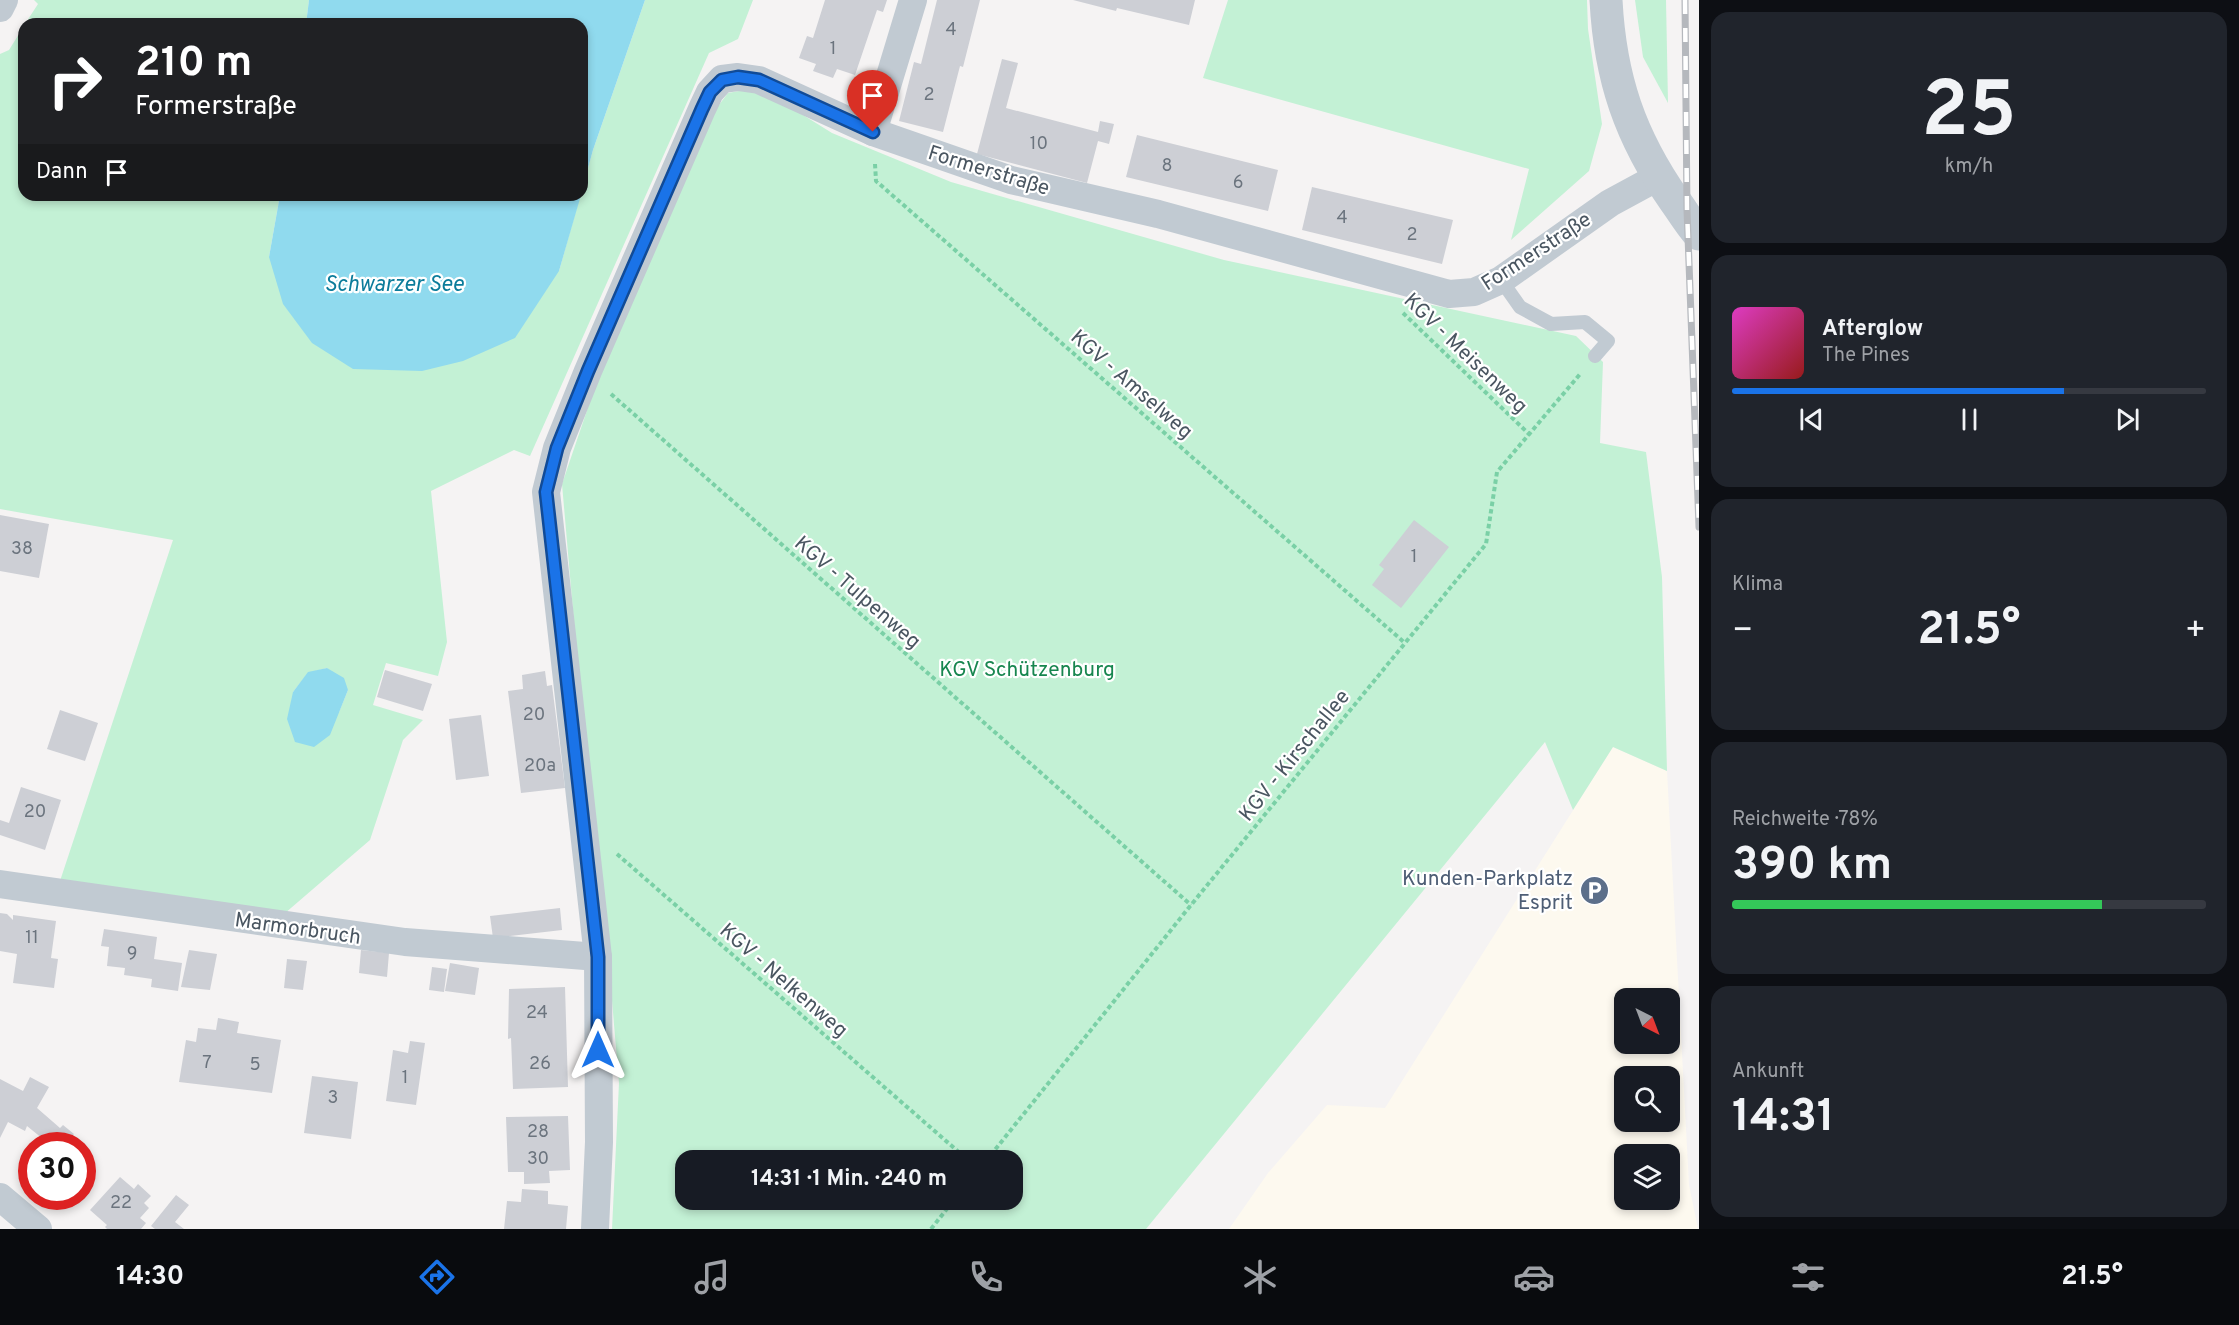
<!DOCTYPE html>
<html lang="de">
<head>
<meta charset="utf-8">
<style>
	body { margin:0; font-family:Overpass,sans-serif; background:#20242c; color:#f1f3f6; height:100vh; display:flex; flex-direction:column; font-size:22px; white-space:nowrap }
	* { box-sizing:border-box; margin:0 }
	p { font-size:20px; color:#9ea1a6 }
	.icon { flex:none; width:33px; height:33px; fill:none; stroke:currentColor; stroke-width:2; stroke-linecap:round; stroke-linejoin:round }
	.map { position:relative; flex:1; overflow:hidden }
	.details { display:flex; flex-direction:column; gap:12px; padding:12px; background:#0d0f14; width:540px }
	.details>* { flex:none }
	.guide { position:absolute; left:18px; top:18px; width:570px; height:183px; border-radius:18px; box-shadow:0 3px 9px #0003; background:#202124; color:#fff; overflow:hidden }
	.needle { width:39px; rotate:138deg }
	.controls { position:absolute; left:1614px; top:988px; display:grid; gap:12px }
	.controls a { display:grid; place-items:center; width:66px; height:66px; border-radius:12px; background:#171b24; box-shadow:0 3px 9px #0003; font-size:30px }
	.speed { position:absolute; left:18px; top:1132px; display:flex; gap:12px; font-size:30px; font-weight:700; text-align:center }
	.speed>* { display:grid; place-content:center; width:78px; height:78px; border-radius:50%; background:#171b24; box-shadow:0 3px 9px #0003; line-height:1 }
	.speed .limit { border:9px solid #d22; background:#fff; color:#111 }
	.pin { position:absolute; display:grid; place-items:center; width:51px; height:51px; color:#fff; margin:-62px -26px; border-radius:50% 50% 50% 0; rotate:-45deg; box-shadow:0 0 6px #0007 }
	.pin .icon { rotate:45deg }
	.me { position:absolute; width:66px; margin:-33px; rotate:0deg; stroke-linejoin:round; filter:drop-shadow(0 0 4px #0008) }
	.turn { display:flex; align-items:center; gap:21px; height:126px; padding:0 18px; font-size:27px }
	.turn .icon { width:78px; height:78px; stroke-width:2.5 }
	.turn b { display:block; font-size:42px; line-height:51px }
	.then { display:flex; align-items:center; height:57px; padding:0 18px; background:#0003; gap:12px; font-size:22px }
	.big { font-size:45px; font-weight:700; line-height:1.1 }
	.details .card { flex:1; display:flex; flex-direction:column; justify-content:center; gap:9px; min-width:0; padding:0 21px; border-radius:18px; background:#20242c }
	.details .dial { align-items:center; gap:0 }
	.dial b { font-size:78px; line-height:1 }
	.song { display:flex; align-items:center; gap:18px }
	.cover { width:72px; height:72px; border-radius:9px; background:linear-gradient(135deg,hsl(310 70% 55%),hsl(0 70% 35%)) }
	.played { height:6px; border-radius:3px; background:linear-gradient(90deg,#1a73e8 70%,#363941 70%) }
	.keys { display:flex; justify-content:space-around; direction:ltr }
	.heat { display:flex; justify-content:space-between; align-items:center; font-size:33px; direction:ltr }
	.charge { height:9px; border-radius:4px; background:linear-gradient(90deg,#34c759 78%,#363941 0) }
	.trip { position:absolute; left:675px; top:1150px; width:348px; height:60px; border-radius:18px; background:#171b24; box-shadow:0 3px 9px #0003; font-weight:700; line-height:60px; text-align:center }
	.tabs { display:flex; height:96px; justify-content:space-around; align-items:center; background:#090b0e; color:#9ea1a6 }
	.tabs .icon { width:42px; height:42px }
	.tabs .selected { color:#1a73e8 }
	.tabs b { font-size:27px; color:#f1f3f6 }
	main { display:flex; flex:1; min-height:0 }
	.map>svg:first-child { display:block }
	.commercial { fill:#fdf9ef; fill-rule:evenodd }
	.green { fill:#c3f1d5; fill-rule:evenodd }
	.water { fill:#90daee }
	.building { fill:#cdcfd5 }
	.lines { fill:none; stroke-linecap:round; stroke-linejoin:round }
	.path { stroke:#7ad0a6; stroke-width:4; stroke-dasharray:4.5 3; stroke-linecap:butt }
	.service { stroke:#c1cad2; stroke-width:14 }
	.minor { stroke:#c1cad2; stroke-width:28 }
	.tertiary { stroke:#c1cad2; stroke-width:33 }
	.rail-casing { stroke:#b5b8bd; stroke-width:7 }
	.rail { stroke:#fff; stroke-width:4.5; stroke-dasharray:14; stroke-linecap:butt }
	.route-casing { stroke:#114b97; stroke-width:15 }
	.route { stroke:#1a73e8; stroke-width:10 }
	.labels { text-anchor:middle; stroke-width:4.5; stroke-linejoin:round; paint-order:stroke }
	.number-label { font-size:18px; fill:#6b747e }
	.street-label { font-size:21px; fill:#4a5661; stroke:#fff }
	.park-label { font-size:21px; fill:#17864f; stroke:#fff }
	.service-label { font-size:21px; fill:#4e5e75; stroke:#fff; text-anchor:end }
	.water-label { font-size:22px; font-style:italic; fill:#0c7c9b; stroke:#fff }
</style>
</head>
<body>
<main>
<div class="map">
<svg width="1699" height="1229" viewBox="0 0 1699 1229">
	<rect width="100%" height="100%" fill="#f5f3f3"/>
	<path class="commercial" d="M 1613,747 L 1667,771 L 1689,1185 L 1698,1229 L 1229,1229 L 1268,1173 L 1327,1105 L 1385,1108 ZM 1624,999 L 1670,999 L 1670,1044 L 1624,1044 ZM 1624,1077 L 1670,1077 L 1670,1122 L 1624,1122 ZM 1624,1155 L 1670,1155 L 1670,1200 L 1624,1200 Z"/>
	<g class="green">
		<path d="M 34,0 L 309,0 L 306,24 L 25,24 L 38,4 Z"/>
		<path d="M 645,0 L 753,0 L 738,39 L 709,53 L 530,456 L 514,450 L 431,491 L 447,642 L 438,676 L 386,663 L 373,705 L 423,720 L 403,740 L 370,840 L 284,914 L 60,881 L 173,540 L 0,509 L 0,54 L 9,50 L 24,26 L 24,195 L 280,195 L 269,257 L 559,271 L 593,150 ZM 327,668 L 348,690 L 339,712 L 293,692 L 308,673 Z"/>
		<path d="M 1228,0 L 1587,0 L 1588,29 L 1602,124 L 1589,171 L 1511,240 L 1529,169 L 1203,78 Z"/>
		<path d="M 1635,0 L 1666,0 L 1668,103 L 1643,57 Z"/>
		<path d="M 750,89 L 779,100 L 832,133 L 951,182 L 1224,260 L 1576,336 L 1603,362 L 1600,443 L 1646,452 L 1662,577 L 1667,771 L 1613,747 L 1573,810 L 1545,742 L 1146,1229 L 612,1229 L 619,1083 L 598,836 L 578,668 L 562,484 L 597,381 L 709,118 L 728,93 ZM 686,1161 L 1012,1161 L 1012,1200 L 686,1200 Z"/>
	</g>
	<g class="water">
		<path d="M 309,0 L 645,0 L 593,150 L 582,190 L 582,24 L 306,24 Z"/>
		<path d="M 280,195 L 581,195 L 559,271 L 515,338 L 463,361 L 422,371 L 353,369 L 312,343 L 283,304 L 269,257 Z"/>
		<path d="M 327,668 L 344,678 L 348,690 L 330,735 L 314,747 L 295,742 L 287,719 L 293,692 L 308,672 Z"/>
	</g>
	<g class="building">
		<path d="M 825,0 L 887,0 L 883,12 L 877,10 L 855,75 L 837,69 L 833,78 L 813,71 L 816,64 L 799,58 L 807,36 L 813,38 Z"/>
		<path d="M 937,0 L 980,0 L 963,67 L 960,66 L 943,132 L 899,121 L 914,62 L 921,64 Z"/>
		<path d="M 1073,0 L 1195,0 L 1189,25 L 1117,8 L 1116,11 Z"/>
		<path d="M 1002,59 L 1018,63 L 1006,108 L 1098,132 L 1100,121 L 1114,124 L 1109,144 L 1098,141 L 1087,183 L 977,154 Z"/>
		<path d="M 1137,135 L 1278,170 L 1268,211 L 1126,177 Z"/>
		<path d="M 1312,187 L 1453,220 L 1442,264 L 1302,230 Z"/>
		<path d="M 0,515 L 49,524 L 39,578 L 0,571 Z"/>
		<path d="M 1414,520 L 1449,547 L 1401,608 L 1372,585 L 1384,569 L 1379,565 Z"/>
		<path d="M 385,670 L 432,684 L 423,711 L 377,697 Z"/>
		<path d="M 545,671 L 547,686 L 552,685 L 565,788 L 521,793 L 508,691 L 523,689 L 522,675 Z"/>
		<path d="M 60,710 L 98,723 L 85,761 L 47,749 Z"/>
		<path d="M 481,715 L 489,776 L 456,780 L 449,719 Z"/>
		<path d="M 21,787 L 61,800 L 45,850 L 0,835 L 0,820 L 9,823 Z"/>
		<path d="M 560,908 L 562,930 L 493,938 L 490,916 Z"/>
		<path d="M 0,913 L 7,914 L 13,920 L 13,915 L 56,921 L 51,958 L 58,959 L 54,988 L 13,983 L 17,954 L 0,951 Z"/>
		<path d="M 104,929 L 157,937 L 154,959 L 182,963 L 178,991 L 151,987 L 152,979 L 124,975 L 125,968 L 107,966 L 109,947 L 101,946 Z"/>
		<path d="M 189,950 L 217,954 L 210,990 L 181,987 Z"/>
		<path d="M 361,950 L 389,953 L 387,977 L 359,973 Z"/>
		<path d="M 287,959 L 307,961 L 303,990 L 284,988 Z"/>
		<path d="M 450,963 L 479,968 L 475,995 L 445,991 Z"/>
		<path d="M 432,967 L 447,969 L 444,992 L 429,990 Z"/>
		<path d="M 565,987 L 568,1087 L 513,1089 L 511,1038 L 508,1039 L 509,989 Z"/>
		<path d="M 218,1018 L 239,1022 L 237,1033 L 281,1040 L 272,1093 L 179,1082 L 186,1040 L 196,1042 L 198,1028 L 216,1030 Z"/>
		<path d="M 410,1041 L 425,1043 L 416,1105 L 386,1101 L 393,1050 L 408,1053 Z"/>
		<path d="M 312,1076 L 358,1082 L 351,1139 L 304,1133 Z"/>
		<path d="M 30,1077 L 49,1087 L 37,1108 L 60,1128 L 63,1125 L 74,1134 L 67,1142 L 72,1146 L 46,1146 L 48,1143 L 27,1126 L 25,1131 L 8,1122 L 0,1138 L 0,1079 L 23,1091 Z"/>
		<path d="M 568,1116 L 570,1170 L 549,1171 L 550,1183 L 524,1184 L 524,1172 L 508,1172 L 506,1117 Z"/>
		<path d="M 120,1177 L 134,1189 L 138,1184 L 151,1196 L 144,1203 L 149,1208 L 140,1218 L 146,1223 L 141,1229 L 107,1229 L 105,1227 L 107,1225 L 90,1210 Z"/>
		<path d="M 522,1189 L 548,1191 L 548,1204 L 568,1206 L 566,1229 L 504,1229 L 507,1201 L 521,1202 Z"/>
		<path d="M 176,1195 L 189,1205 L 175,1222 L 184,1229 L 155,1229 L 151,1226 Z"/>
	</g>
	<g class="lines">
		<g class="path">
			<path d="M 875,164 L 876,181 L 1405,643"/>
			<path d="M 1403,313 L 1530,435"/>
			<path d="M 611,394 L 1191,905"/>
			<path d="M 617,854 L 969,1161"/>
			<path d="M 986,1161 L 1191,905 L 1486,544 L 1497,472 L 1581,373"/>
			<path d="M 931,1229 L 954,1200"/>
		</g>
		<path class="service" d="M 1501,280 L 1520,307 L 1551,324 L 1585,322 L 1608,341 L 1595,356"/>
		<g class="minor">
			<path d="M 0,8 L 4,0"/>
			<path d="M 873,132 L 913,0"/>
			<path d="M 0,884 L 405,942 L 598,957"/>
			<path d="M 0,1197 L 38,1229"/>
			<path d="M 595,1229 L 599,1142 L 598,957 L 546,492 L 557,448 L 588,371 L 702,109 L 710,92 L 722,79 L 738,77 L 759,80 L 873,132 L 1011,180 L 1158,214 L 1449,294 L 1474,292 L 1501,280 L 1610,203 L 1658,177"/>
		</g>
		<path class="tertiary" d="M 1606,0 C 1610,78 1630,137 1675,201 C 1683,212 1690,224 1699,234"/>
		<defs>
			<path id="rail" d="M 1685,0 L 1687,210 L 1699,527"/>
		</defs>
		<use href="#rail" class="rail-casing"/>
		<use href="#rail" class="rail"/>
	</g>
	<g class="lines">
		<defs>
			<path id="route" d="M 598,1050 L 598,957 L 546,492 L 557,448 L 588,371 L 702,109 L 710,92 L 722,80 L 738,77 L 759,80 L 873,132"/>
		</defs>
		<use href="#route" class="route-casing"/>
		<use href="#route" class="route"/>
	</g>
	<defs>
		<symbol id="parking-disc" viewBox="-11 -11 22 22"><circle r="9.5" fill="#5c6f8a" stroke="#fff"/><path d="M-3.5-5.5H1a3.5 3.5 0 0 1 0 7H-1V5.5H-3.5ZM-1-3.4V-.6H.8a1.4 1.4 0 0 0 0-2.8Z" fill="#fff"/></symbol>
	</defs>
	<g fill-rule="evenodd">
		<use href="#parking-disc" x="1578" y="874" width="33" height="33"/>
	</g>
	<g class="labels">
		<g class="number-label">
			<text x="951" y="35">4</text>
			<text x="833" y="54">1</text>
			<text x="929" y="100">2</text>
			<text x="1039" y="149">10</text>
			<text x="1167" y="171">8</text>
			<text x="1238" y="188">6</text>
			<text x="1342" y="223">4</text>
			<text x="1412" y="240">2</text>
			<text x="22" y="554">38</text>
			<text x="1414" y="562">1</text>
			<text x="534" y="720">20</text>
			<text x="540" y="771">20a</text>
			<text x="35" y="817">20</text>
			<text x="32" y="943">11</text>
			<text x="132" y="959">9</text>
			<text x="537" y="1018">24</text>
			<text x="207" y="1068">7</text>
			<text x="540" y="1069">26</text>
			<text x="255" y="1070">5</text>
			<text x="405" y="1083">1</text>
			<text x="333" y="1103">3</text>
			<text x="538" y="1137">28</text>
			<text x="538" y="1164">30</text>
			<text x="121" y="1208">22</text>
		</g>
		<g class="street-label">
			<text transform="translate(989 170) rotate(17)" y="7">Formerstraße</text>
			<text transform="translate(1536 251) rotate(-33)" y="7">Formerstraße</text>
			<text transform="translate(1466 353) rotate(44)" y="7">KGV - Meisenweg</text>
			<text transform="translate(1132 384) rotate(41)" y="7">KGV - Amselweg</text>
			<text transform="translate(858 592) rotate(41)" y="7">KGV - Tulpenweg</text>
			<text transform="translate(1294 755) rotate(-51)" y="7">KGV - Kirschallee</text>
			<text transform="translate(298 928) rotate(8)" y="7">Marmorbruch</text>
			<text transform="translate(784 980) rotate(41)" y="7">KGV - Nelkenweg</text>
		</g>
		<g class="park-label">
			<text x="1027" y="676">KGV Schützenburg</text>
		</g>
		<g class="service-label">
			<text x="1573" y="885">Kunden-Parkplatz<tspan x="1573" dy="24">Esprit</tspan></text>
		</g>
		<g class="water-label">
			<text x="394" y="291">Schwarzer See</text>
		</g>
	</g>
</svg>
<div class="controls">
<a><svg class="needle" viewBox="-14 -14 28 28"><path d="M0-13l5 13h-10z" fill="#e53935"/><path d="M0 13l5-13h-10z" fill="#9ea1a6"/></svg></a>
<a><svg class="icon" aria-label="search" viewBox="0 0 24 24"><circle cx="10" cy="10" r="6"/><path d="M15 15l6 6"/></svg></a>
<a><svg class="icon" aria-label="layers" viewBox="0 0 24 24"><path d="M12 4l9 5-9 5-9-5zM3 14l9 5 9-5"/></svg></a>
</div>
<div class="speed"><div class="limit">30</div></div>
<div class="pin" style="left:873px;top:132px;background:#d93025"><svg class="icon" aria-label="arrive" viewBox="0 0 24 24"><path d="M6 21V4h12l-3 4 3 4H6"/></svg></div>
<svg class="me" style="left:598px;top:1050px" viewBox="-20 -20 40 40"><path d="M0-17L14 15 0 8-14 15z" fill="#1a73e8" stroke="#fff" stroke-width="4"/></svg>
<div class="trip">14:31 · 1 Min. · 240 m</div>
<div class="guide">
<div class="turn"><svg class="icon" aria-label="right" viewBox="0 0 24 24"><path d="M7 20v-9h11M14 6l5 5-5 5"/></svg><div><b>210 m</b>Formerstraße</div></div>
<div class="then">Dann<svg class="icon" aria-label="arrive" viewBox="0 0 24 24"><path d="M6 21V4h12l-3 4 3 4H6"/></svg></div>
</div>
</div>
<section class="details">
<div class="card dial"><b>25</b><p>km/h</p></div>
<div class="card">
<div class="song"><i class="cover"></i><div><b>Afterglow</b><p>The Pines</p></div></div>
<div class="played"></div>
<div class="keys"><svg class="icon" aria-label="previous" viewBox="0 0 24 24"><path d="M18 5L8 12l10 7zM5 5v14"/></svg><svg class="icon" aria-label="pause" viewBox="0 0 24 24"><path d="M8 5v14M16 5v14"/></svg><svg class="icon" aria-label="next" viewBox="0 0 24 24"><path d="M6 5l10 7-10 7zM19 5v14"/></svg></div>
</div>
<div class="card"><p>Klima</p>
<div class="heat"><a>−</a><b class="big">21.5°</b><a>+</a></div>
</div>
<div class="card"><p>Reichweite · 78%</p><b class="big">390 km</b><div class="charge"></div></div>
<div class="card"><p>Ankunft</p><b class="big">14:31</b></div>
</section>
</main>
<nav class="tabs">
<b>14:30</b>
<svg class="icon selected" aria-label="directions" viewBox="0 0 24 24"><path d="M12 3l9 9-9 9-9-9zM9 14v-3h6M13 9l2 2-2 2"/></svg>
<svg class="icon" aria-label="music" viewBox="0 0 24 24"><path d="M9 18V5l10-2v13"/><circle cx="6" cy="18" r="3"/><circle cx="16" cy="16" r="3"/></svg>
<svg class="icon" aria-label="phone" viewBox="0 0 24 24"><path d="M5 4h4l2 5-3 2q2 4 5 5l2-3 5 2v4C11 20 4 13 5 4z"/></svg>
<svg class="icon" aria-label="climate" viewBox="0 0 24 24"><path d="M12 3v18M4 7l16 10M4 17L20 7"/></svg>
<svg class="icon" aria-label="car" viewBox="0 0 24 24"><path d="M5 17H2v-5l4-1 3-4h7l3 4 3 1v5h-3M9 17h6M6 11h13"/><circle cx="7" cy="17" r="2"/><circle cx="17" cy="17" r="2"/></svg>
<svg class="icon" aria-label="filters" viewBox="0 0 24 24"><path d="M4 7h16M4 17h16"/><circle cx="9" cy="7" r="2"/><circle cx="15" cy="17" r="2"/></svg>
<b>21.5°</b>
</nav>
</body>
</html>
